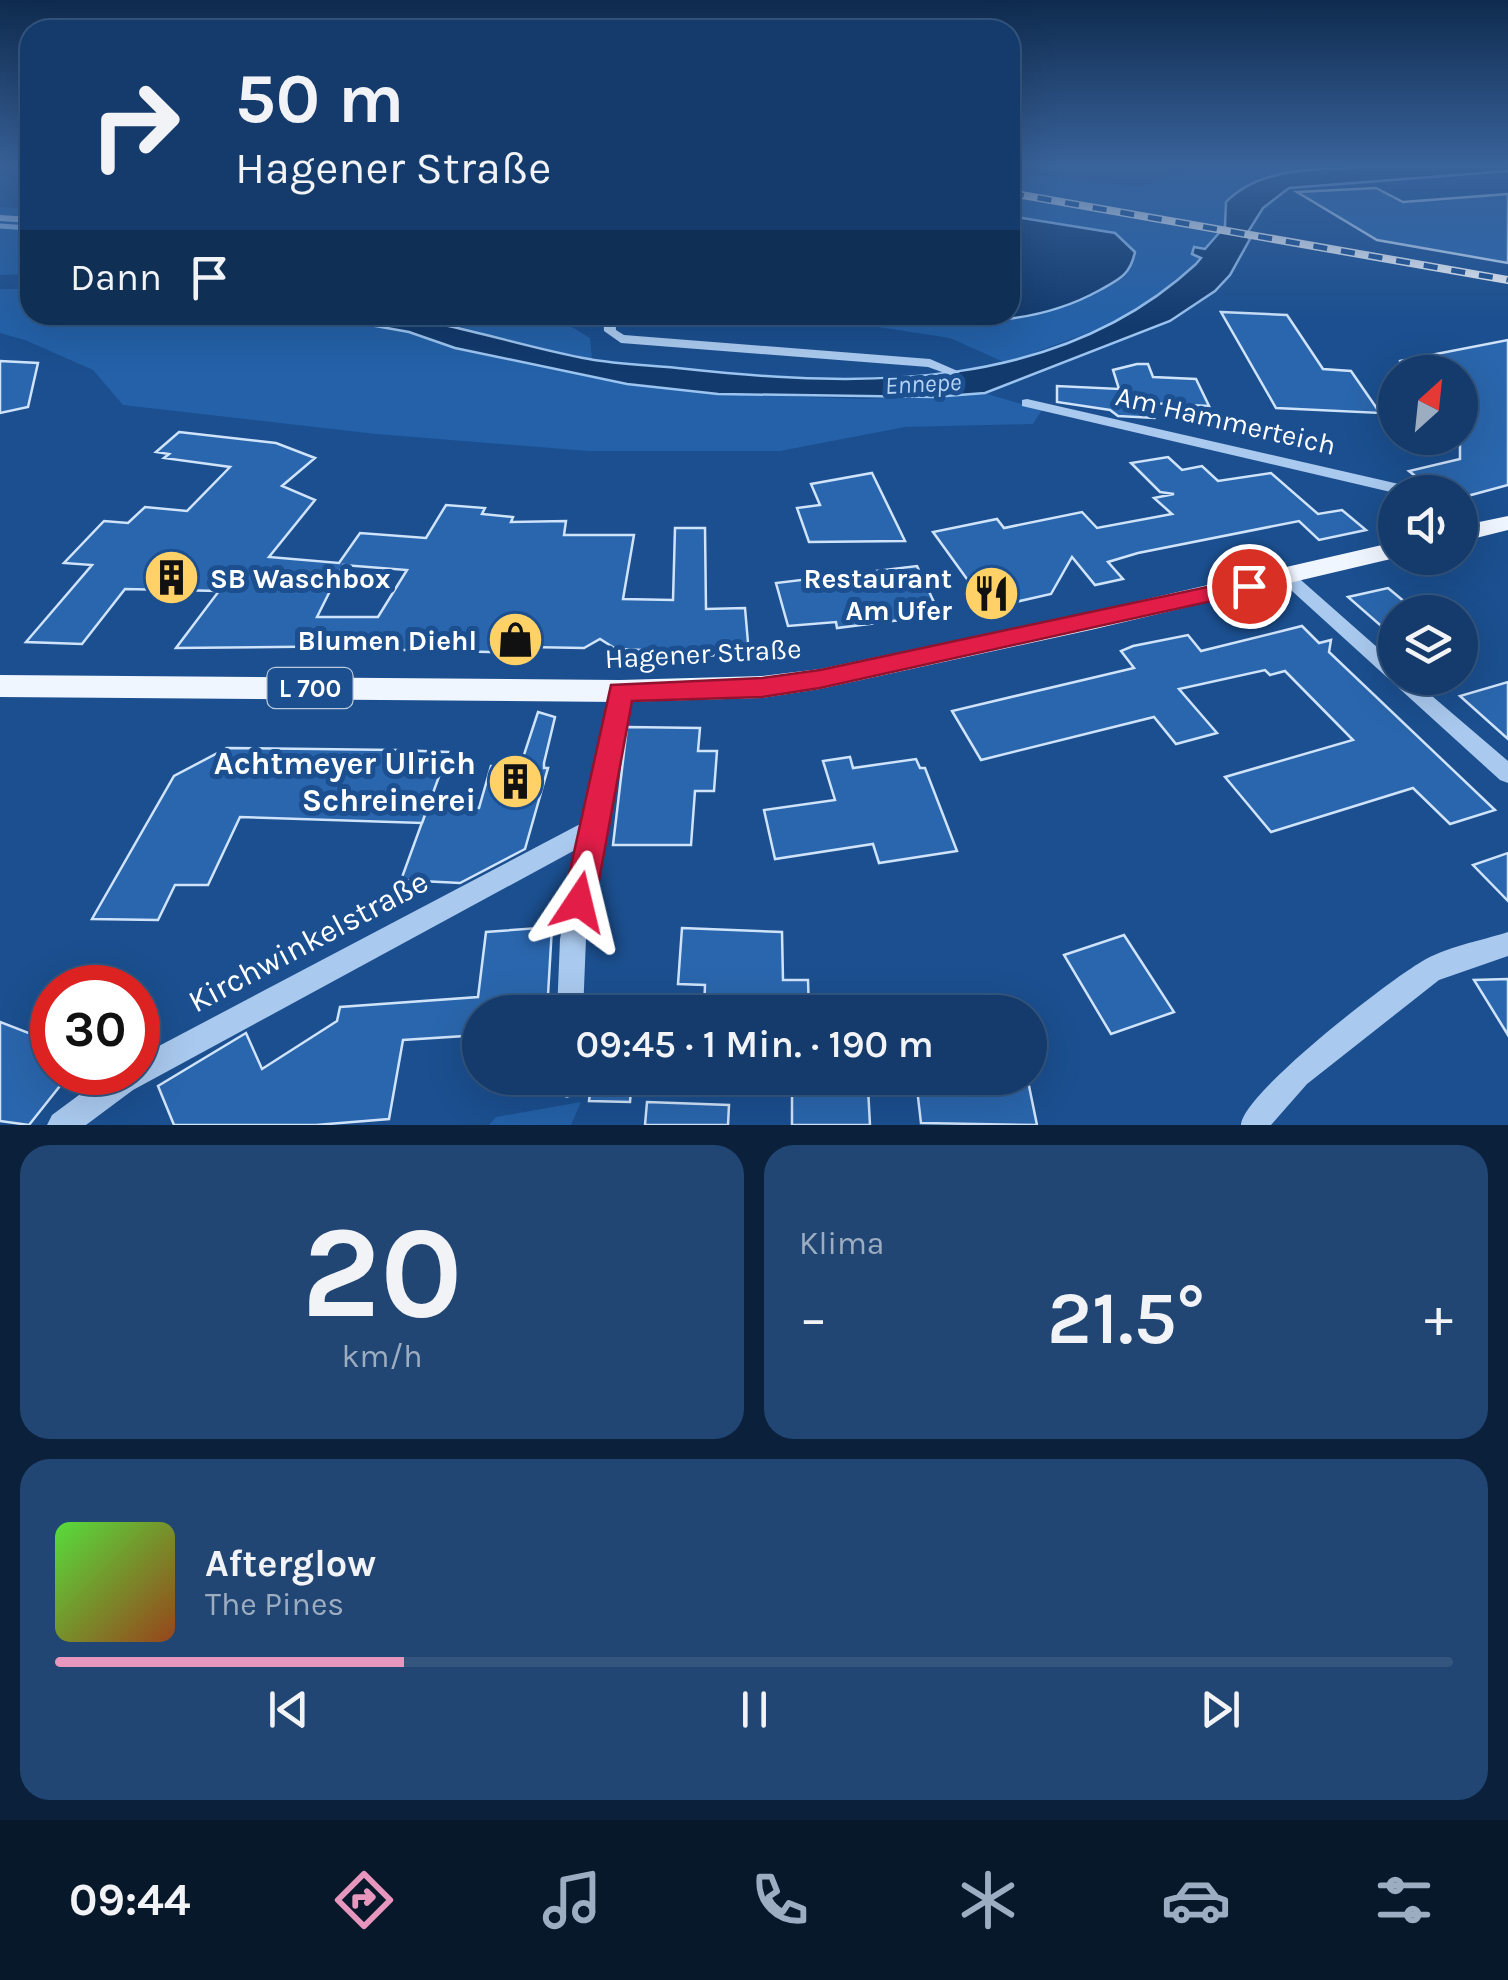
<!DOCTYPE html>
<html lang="de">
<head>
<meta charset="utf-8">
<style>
	body { margin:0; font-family:Karla,sans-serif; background:#214673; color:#f1f3f6; height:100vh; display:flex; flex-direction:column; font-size:38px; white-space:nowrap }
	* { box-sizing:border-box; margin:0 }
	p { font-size:32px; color:#9dadc1 }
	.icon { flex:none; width:55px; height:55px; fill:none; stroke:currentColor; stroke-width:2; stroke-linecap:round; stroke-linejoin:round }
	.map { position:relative; height:1125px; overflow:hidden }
	.side { display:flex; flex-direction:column; gap:20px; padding:20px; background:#0b203b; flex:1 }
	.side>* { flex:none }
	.hud { position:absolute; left:20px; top:20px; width:1000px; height:305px; border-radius:30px; box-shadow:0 10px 40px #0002,0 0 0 2px #33557e; background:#143b6b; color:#f1f3f6; overflow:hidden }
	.needle { width:65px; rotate:27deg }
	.buttons { position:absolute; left:1378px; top:355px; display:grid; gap:20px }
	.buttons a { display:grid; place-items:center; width:100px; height:100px; border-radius:50%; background:#143b6b; box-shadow:0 10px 40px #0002,0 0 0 2px #33557e; font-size:50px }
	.speed { position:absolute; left:30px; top:965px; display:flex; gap:20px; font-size:50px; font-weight:700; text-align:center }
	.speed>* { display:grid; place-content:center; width:130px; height:130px; border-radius:50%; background:#143b6b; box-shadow:0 10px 40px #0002,0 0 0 2px #33557e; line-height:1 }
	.speed .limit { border:15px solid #d22; background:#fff; color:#111 }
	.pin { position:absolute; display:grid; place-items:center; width:85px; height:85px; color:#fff; margin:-42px; border:5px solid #fff; border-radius:50%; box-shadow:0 2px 10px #0007 }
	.me { position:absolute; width:110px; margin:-55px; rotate:10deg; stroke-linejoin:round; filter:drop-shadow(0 0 8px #0008) }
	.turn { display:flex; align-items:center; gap:35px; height:210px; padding:0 50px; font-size:45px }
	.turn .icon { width:130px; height:130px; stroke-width:2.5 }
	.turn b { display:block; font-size:70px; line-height:85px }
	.then { display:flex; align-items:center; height:95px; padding:0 50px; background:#0003; gap:20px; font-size:38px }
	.big { font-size:75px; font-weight:600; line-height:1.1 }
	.side .tile { flex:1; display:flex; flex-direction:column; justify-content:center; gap:15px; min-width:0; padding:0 35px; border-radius:30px; background:#214673 }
	.side .dial { align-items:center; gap:0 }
	.dial b { font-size:130px; line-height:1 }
	.song { display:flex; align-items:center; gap:30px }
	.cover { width:120px; height:120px; border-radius:15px; background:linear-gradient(135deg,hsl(110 70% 55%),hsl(20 70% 35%)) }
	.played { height:10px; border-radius:5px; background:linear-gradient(90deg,#e797bd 25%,#33557e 25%) }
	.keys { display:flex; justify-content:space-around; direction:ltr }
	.heat { display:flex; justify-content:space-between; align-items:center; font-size:55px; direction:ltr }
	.side .tiles { flex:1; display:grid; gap:20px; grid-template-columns:1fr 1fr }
	.tile:last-child { grid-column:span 2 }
	.trip { position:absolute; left:462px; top:995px; width:585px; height:100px; border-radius:50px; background:#143b6b; box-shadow:0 10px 40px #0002,0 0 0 2px #33557e; font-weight:600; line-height:100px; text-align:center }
	.tab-bar { display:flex; height:160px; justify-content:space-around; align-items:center; background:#08182b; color:#9dadc1 }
	.tab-bar .icon { width:70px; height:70px }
	.tab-bar .selected { color:#e797bd }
	.tab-bar b { font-size:45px; color:#f1f3f6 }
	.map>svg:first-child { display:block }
	.green { fill:#2461a8 }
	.water { fill:#123a6d; stroke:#9cc4f0; stroke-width:2.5 }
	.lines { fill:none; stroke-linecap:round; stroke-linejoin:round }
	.stream { stroke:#9cc4f0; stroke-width:5 }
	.building { fill:#2a66ad; stroke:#cfe3fa; stroke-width:2.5; fill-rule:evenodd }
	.minor { fill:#a9c9ee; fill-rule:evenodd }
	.major { fill:#f0f6ff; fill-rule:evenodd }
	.rail-casing { stroke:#fff; stroke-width:8 }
	.rail { stroke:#1b4f8f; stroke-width:5; stroke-dasharray:14; stroke-linecap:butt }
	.route { fill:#e11d48; stroke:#92132f; stroke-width:2.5 }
	.labels { text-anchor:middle; stroke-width:10; stroke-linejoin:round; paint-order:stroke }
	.far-water-label { font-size:25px; font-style:italic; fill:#b5d3f5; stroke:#1b4f8f }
	.shield { fill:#1b4f8f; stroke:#bbcadd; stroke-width:2.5 }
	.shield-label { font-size:25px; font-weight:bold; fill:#fff }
	.street-label { font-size:28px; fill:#fff; stroke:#1b4f8f }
	.poi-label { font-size:28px; font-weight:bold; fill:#fff; stroke:#1b4f8f; text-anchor:end }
	.near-poi-label { font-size:32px; font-weight:bold; fill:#fff; stroke:#1b4f8f; text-anchor:end }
	.near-street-label { font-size:32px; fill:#fff; stroke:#1b4f8f }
</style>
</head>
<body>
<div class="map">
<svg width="1508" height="1125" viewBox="0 0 1508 1125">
	<rect width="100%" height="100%" fill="#1b4f8f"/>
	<g class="green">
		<path d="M 1193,167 L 1352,167 L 1309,170 L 1226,202 L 1225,226 L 1196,264 L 1126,319 L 1006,363 L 950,338 L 800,315 C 831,315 863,313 894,315 C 985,321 1045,328 1126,276 L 1135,252 L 1115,233 L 1010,216 L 1010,172 L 1141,187 Z"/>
		<path d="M 0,207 L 30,209 L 30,274 L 0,275 Z"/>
		<path d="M 0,289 L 30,289 L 30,315 L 314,315 L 409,332 L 455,348 L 627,384 L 718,394 L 865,399 L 984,393 L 1042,410 L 1033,424 L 905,427 L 780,451 L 588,451 L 376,434 L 123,405 L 93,370 L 25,340 L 0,333 Z"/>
		<path d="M 383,315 L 561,315 L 570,326 L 590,338 L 592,360 Z"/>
		<path d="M 581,1102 L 571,1125 L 489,1125 L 496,1117 Z"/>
	</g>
	<g class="water">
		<path d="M 1361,167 L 1508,167 L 1508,171 L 1289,188 L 1263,208 L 1246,235 L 1250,239 L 1230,275 L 1215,291 L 1170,321 L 985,393 L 933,397 L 718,394 L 627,384 L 455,348 L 409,332 L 314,315 C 336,315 360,313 382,315 C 450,321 521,347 589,359 C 621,365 655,365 687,369 C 863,388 1058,392 1196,264 L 1201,258 L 1192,254 L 1194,247 L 1205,249 L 1225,226 L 1226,202 C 1260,167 1315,170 1361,167 Z"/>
		<path d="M 1010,216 L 1115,233 L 1135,252 C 1130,275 1120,279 1100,290 C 1037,325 965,326 894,315 L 1010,315 Z"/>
	</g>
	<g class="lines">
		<path class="stream" d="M 0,226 L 30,228"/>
	</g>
	<g class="building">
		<path d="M 1376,188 L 1403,202 L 1508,194 L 1508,263 L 1377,240 L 1297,192 Z"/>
		<path d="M 1221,312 L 1287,315 L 1323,369 L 1351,371 L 1380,413 L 1276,408 Z"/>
		<path d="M 1508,340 L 1508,485 L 1460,498 L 1460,492 L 1436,492 L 1409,471 L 1460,459 L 1460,372 L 1401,372 L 1400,361 Z"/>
		<path d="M 0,361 L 38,363 L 28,407 L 0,413 Z"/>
		<path d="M 1137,364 L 1148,364 L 1153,377 L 1196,379 L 1209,406 L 1149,403 L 1154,418 L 1118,416 L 1110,410 L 1057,402 L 1057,386 L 1119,389 L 1113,370 Z"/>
		<path d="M 179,432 L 276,443 L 315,458 L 282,486 L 315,500 L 269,557 L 339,563 L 360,533 L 426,538 L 446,505 L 485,508 L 482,514 L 513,517 L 511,522 L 566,521 L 564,535 L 634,535 L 623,599 L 673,600 L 675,528 L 705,528 L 706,609 L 745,608 L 749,654 L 671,657 L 671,651 L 616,649 L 600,639 L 584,648 L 528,647 L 526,653 L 365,649 L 367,646 L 176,648 L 219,591 L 125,589 L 82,644 L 26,642 L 92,565 L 64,563 L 104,521 L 128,523 L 145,507 L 187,511 L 230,467 L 164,458 L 169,454 L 156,452 ZM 343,565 L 407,570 L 378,617 L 317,617 Z"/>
		<path d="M 1168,457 L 1182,470 L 1202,466 L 1218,481 L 1271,473 L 1318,514 L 1342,510 L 1366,530 L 1319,540 L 1299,521 L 1138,553 L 1108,562 L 1123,579 L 1095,585 L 1072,557 L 1051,594 L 993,607 L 985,604 L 933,532 L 997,519 L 1004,528 L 1082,512 L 1097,528 L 1172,514 L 1154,498 L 1174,494 L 1160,492 L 1131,463 Z"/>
		<path d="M 872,473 L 905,541 L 809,542 L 797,508 L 820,505 L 811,484 Z"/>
		<path d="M 917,566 L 940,615 L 837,628 L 836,622 L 788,626 L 776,583 Z"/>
		<path d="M 1388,588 L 1417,612 L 1395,612 L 1395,638 L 1348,597 Z"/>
		<path d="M 1302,626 L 1319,643 L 1331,640 L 1329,652 L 1495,810 L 1450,824 L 1413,788 L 1271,832 L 1225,777 L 1353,740 L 1285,671 L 1270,675 L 1265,670 L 1179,689 L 1217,733 L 1176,744 L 1154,717 L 981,760 L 952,711 L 1134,668 L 1121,651 L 1133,646 L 1188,635 L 1201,651 Z"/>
		<path d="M 1508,682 L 1508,739 L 1460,696 Z"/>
		<path d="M 538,712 L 555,717 L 544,763 L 544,768 L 548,768 L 525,849 L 460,883 L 401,880 L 428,806 L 479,808 L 491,766 L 520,767 Z"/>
		<path d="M 627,727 L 700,728 L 698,751 L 717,751 L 714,791 L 695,791 L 691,845 L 613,845 Z"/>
		<path d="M 227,748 L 396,750 L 448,752 L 422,823 L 240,817 L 208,885 L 175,885 L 158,920 L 92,919 L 174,776 Z"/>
		<path d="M 850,757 L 853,768 L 916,759 L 920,768 L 925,768 L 957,851 L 879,863 L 873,844 L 775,859 L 764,810 L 835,800 L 823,761 Z"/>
		<path d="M 1508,853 L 1508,901 L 1473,865 Z"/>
		<path d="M 552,927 L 547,1012 L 480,1012 L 480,1035 L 403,1040 L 389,1119 L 316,1125 L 174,1125 L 158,1086 L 246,1033 L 262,1069 L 337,1021 L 340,1007 L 478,997 L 486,932 Z"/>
		<path d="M 682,928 L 782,932 L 783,980 L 808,980 L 809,1012 L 704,1012 L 705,985 L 678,984 Z"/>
		<path d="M 1124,935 L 1174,1012 L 1111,1034 L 1064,955 Z"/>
		<path d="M 1508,979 L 1508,1035 L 1474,980 Z"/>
		<path d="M 0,1022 L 52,1042 L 52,1072 L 71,1072 L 29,1125 L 0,1121 Z"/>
		<path d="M 592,1078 L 632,1078 L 630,1102 L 589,1101 Z"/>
		<path d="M 916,1080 L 1028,1081 L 1037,1125 L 921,1123 Z"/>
		<path d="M 792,1086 L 868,1088 L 870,1125 L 792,1125 Z"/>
		<path d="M 647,1102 L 729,1105 L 728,1125 L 645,1125 Z"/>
	</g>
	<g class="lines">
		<g class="minor">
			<path d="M 0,215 L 30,217 L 30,223 L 0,221 Z"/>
			<path d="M 603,315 L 615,315 L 616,330 L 624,335 L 930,359 L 960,372 L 953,376 L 928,367 L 621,343 L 604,331 Z"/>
			<path d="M 1027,399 L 1412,487 L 1420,492 L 1395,493 L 1022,406 L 1022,400 Z"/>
			<path d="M 1460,514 L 1485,530 L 1483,534 L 1471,534 L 1460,526 Z"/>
			<path d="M 1287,571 L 1293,573 L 1395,663 L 1395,678 L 1411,678 L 1508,761 L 1508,783 L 1500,780 L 1281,581 L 1278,577 Z"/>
			<path d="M 620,684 L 627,686 L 630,691 L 586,939 L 583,1012 L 557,1012 L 560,939 L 577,849 L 133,1090 L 86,1125 L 47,1125 L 52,1115 L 110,1072 L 138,1072 L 138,1057 L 582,823 L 610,691 L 613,686 Z"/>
			<path d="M 1508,932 L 1508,956 L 1439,980 L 1307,1084 L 1271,1125 L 1241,1125 C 1243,1093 1387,982 1421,962 C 1445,947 1480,941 1508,932 Z"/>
			<path d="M 553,1078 L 581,1078 L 577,1094 L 567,1098 L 557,1094 Z"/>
		</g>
		<g class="major">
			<path d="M 1508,516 L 1508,530 L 1460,542 L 1460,526 Z"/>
			<path d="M 1395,542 L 1395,558 L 1095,629 L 820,689 L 762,698 L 620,702 L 0,697 L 0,675 L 620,680 L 762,676 L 820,669 L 1095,611 Z"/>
		</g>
		<defs>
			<path id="rail" d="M 1010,193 L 1508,280"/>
		</defs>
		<use href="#rail" class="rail-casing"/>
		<use href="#rail" class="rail"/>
	</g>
	<linearGradient id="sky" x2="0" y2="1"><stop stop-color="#0f2b4f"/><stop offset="0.51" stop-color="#39639b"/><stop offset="1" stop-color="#39639b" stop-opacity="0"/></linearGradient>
	<rect width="1508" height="324" fill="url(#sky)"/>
	<path class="route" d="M 1249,578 L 1257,580 L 1260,586 L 1257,591 L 820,688 L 762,697 L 632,701 L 595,902 L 590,912 L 579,916 L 568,912 L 563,902 L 611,685 L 762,678 L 820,670 Z"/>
	<defs>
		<symbol id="building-disc" viewBox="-11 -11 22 22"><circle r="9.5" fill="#ffd166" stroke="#1b4f8f"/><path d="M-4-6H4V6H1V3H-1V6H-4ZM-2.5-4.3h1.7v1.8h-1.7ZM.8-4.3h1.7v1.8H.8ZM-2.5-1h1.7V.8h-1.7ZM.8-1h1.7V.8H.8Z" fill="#111"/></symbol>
		<symbol id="restaurant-disc" viewBox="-11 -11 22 22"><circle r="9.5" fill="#ffd166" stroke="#1b4f8f"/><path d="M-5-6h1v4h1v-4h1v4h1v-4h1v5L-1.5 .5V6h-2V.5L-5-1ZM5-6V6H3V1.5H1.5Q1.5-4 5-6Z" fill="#111"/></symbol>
		<symbol id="shop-disc" viewBox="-11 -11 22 22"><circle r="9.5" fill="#ffd166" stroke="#1b4f8f"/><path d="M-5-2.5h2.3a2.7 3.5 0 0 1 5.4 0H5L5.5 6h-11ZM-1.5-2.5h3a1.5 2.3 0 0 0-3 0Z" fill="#111"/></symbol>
	</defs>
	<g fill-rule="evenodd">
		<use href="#building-disc" x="140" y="546" width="63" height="63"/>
		<use href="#restaurant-disc" x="960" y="562" width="63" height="63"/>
		<use href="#shop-disc" x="484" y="608" width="63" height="63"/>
		<use href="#building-disc" x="484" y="750" width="63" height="63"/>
	</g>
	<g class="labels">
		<g class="far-water-label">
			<text transform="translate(923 383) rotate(-3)" y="9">Ennepe</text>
		</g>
		<rect class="shield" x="267.5" y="668" width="85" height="40" rx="8"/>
		<g class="shield-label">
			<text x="310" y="697">L 700</text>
		</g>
		<g class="street-label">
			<text transform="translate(1226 420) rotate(13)" y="10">Am Hammerteich</text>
			<text transform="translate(703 653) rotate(-3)" y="10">Hagener Straße</text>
		</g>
		<g class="poi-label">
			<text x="210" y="588" text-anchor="start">SB Waschbox</text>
			<text x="952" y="588">Restaurant<tspan x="952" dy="32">Am Ufer</tspan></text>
			<text x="477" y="650">Blumen Diehl</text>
		</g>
		<g class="near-poi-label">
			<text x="476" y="774">Achtmeyer Ulrich<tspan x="476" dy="37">Schreinerei</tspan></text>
		</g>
		<g class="near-street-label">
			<text transform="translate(308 941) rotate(-28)" y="11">Kirchwinkelstraße</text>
		</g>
	</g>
</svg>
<div class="buttons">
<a><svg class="needle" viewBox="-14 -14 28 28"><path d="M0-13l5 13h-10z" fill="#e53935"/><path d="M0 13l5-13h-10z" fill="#9dadc1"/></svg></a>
<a><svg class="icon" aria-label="sound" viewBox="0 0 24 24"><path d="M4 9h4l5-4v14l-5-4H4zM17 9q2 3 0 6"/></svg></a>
<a><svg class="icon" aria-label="layers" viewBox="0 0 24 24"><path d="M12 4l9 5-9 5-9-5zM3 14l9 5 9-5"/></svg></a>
</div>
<div class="speed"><div class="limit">30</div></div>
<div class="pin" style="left:1249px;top:586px;background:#d93025"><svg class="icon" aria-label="arrive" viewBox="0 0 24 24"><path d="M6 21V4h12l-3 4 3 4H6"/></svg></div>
<svg class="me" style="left:579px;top:902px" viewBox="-20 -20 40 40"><path d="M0-17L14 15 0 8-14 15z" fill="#e11d48" stroke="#fff" stroke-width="4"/></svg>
<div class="trip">09:45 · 1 Min. · 190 m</div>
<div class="hud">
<div class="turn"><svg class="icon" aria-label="right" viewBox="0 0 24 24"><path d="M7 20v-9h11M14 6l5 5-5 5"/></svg><div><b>50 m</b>Hagener Straße</div></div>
<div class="then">Dann<svg class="icon" aria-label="arrive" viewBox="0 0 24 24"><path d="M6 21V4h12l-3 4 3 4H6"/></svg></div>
</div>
</div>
<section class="side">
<div class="tiles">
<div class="tile dial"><b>20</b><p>km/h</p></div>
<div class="tile"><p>Klima</p>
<div class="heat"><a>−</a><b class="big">21.5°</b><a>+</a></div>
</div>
<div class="tile">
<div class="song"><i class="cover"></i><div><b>Afterglow</b><p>The Pines</p></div></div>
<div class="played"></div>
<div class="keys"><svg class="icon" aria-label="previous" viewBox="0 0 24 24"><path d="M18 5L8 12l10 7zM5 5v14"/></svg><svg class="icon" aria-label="pause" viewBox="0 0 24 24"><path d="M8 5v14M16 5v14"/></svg><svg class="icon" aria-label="next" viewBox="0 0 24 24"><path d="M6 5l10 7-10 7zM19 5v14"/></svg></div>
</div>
</div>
</section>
<nav class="tab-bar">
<b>09:44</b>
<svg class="icon selected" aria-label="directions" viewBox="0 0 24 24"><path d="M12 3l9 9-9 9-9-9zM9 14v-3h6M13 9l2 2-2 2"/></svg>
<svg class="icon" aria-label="music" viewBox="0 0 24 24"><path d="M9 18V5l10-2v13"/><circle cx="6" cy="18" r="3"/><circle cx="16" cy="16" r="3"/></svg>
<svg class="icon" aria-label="phone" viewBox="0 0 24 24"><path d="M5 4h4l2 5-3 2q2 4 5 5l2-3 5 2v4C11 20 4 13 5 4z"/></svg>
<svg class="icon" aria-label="climate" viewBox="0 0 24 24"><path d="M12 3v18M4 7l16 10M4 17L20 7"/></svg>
<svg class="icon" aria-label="car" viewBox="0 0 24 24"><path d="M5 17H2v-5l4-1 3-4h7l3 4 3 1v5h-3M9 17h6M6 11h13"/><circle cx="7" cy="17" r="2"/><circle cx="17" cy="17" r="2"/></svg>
<svg class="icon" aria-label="filters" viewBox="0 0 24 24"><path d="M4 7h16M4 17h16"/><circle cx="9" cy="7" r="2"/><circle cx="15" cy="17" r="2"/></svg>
</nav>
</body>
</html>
